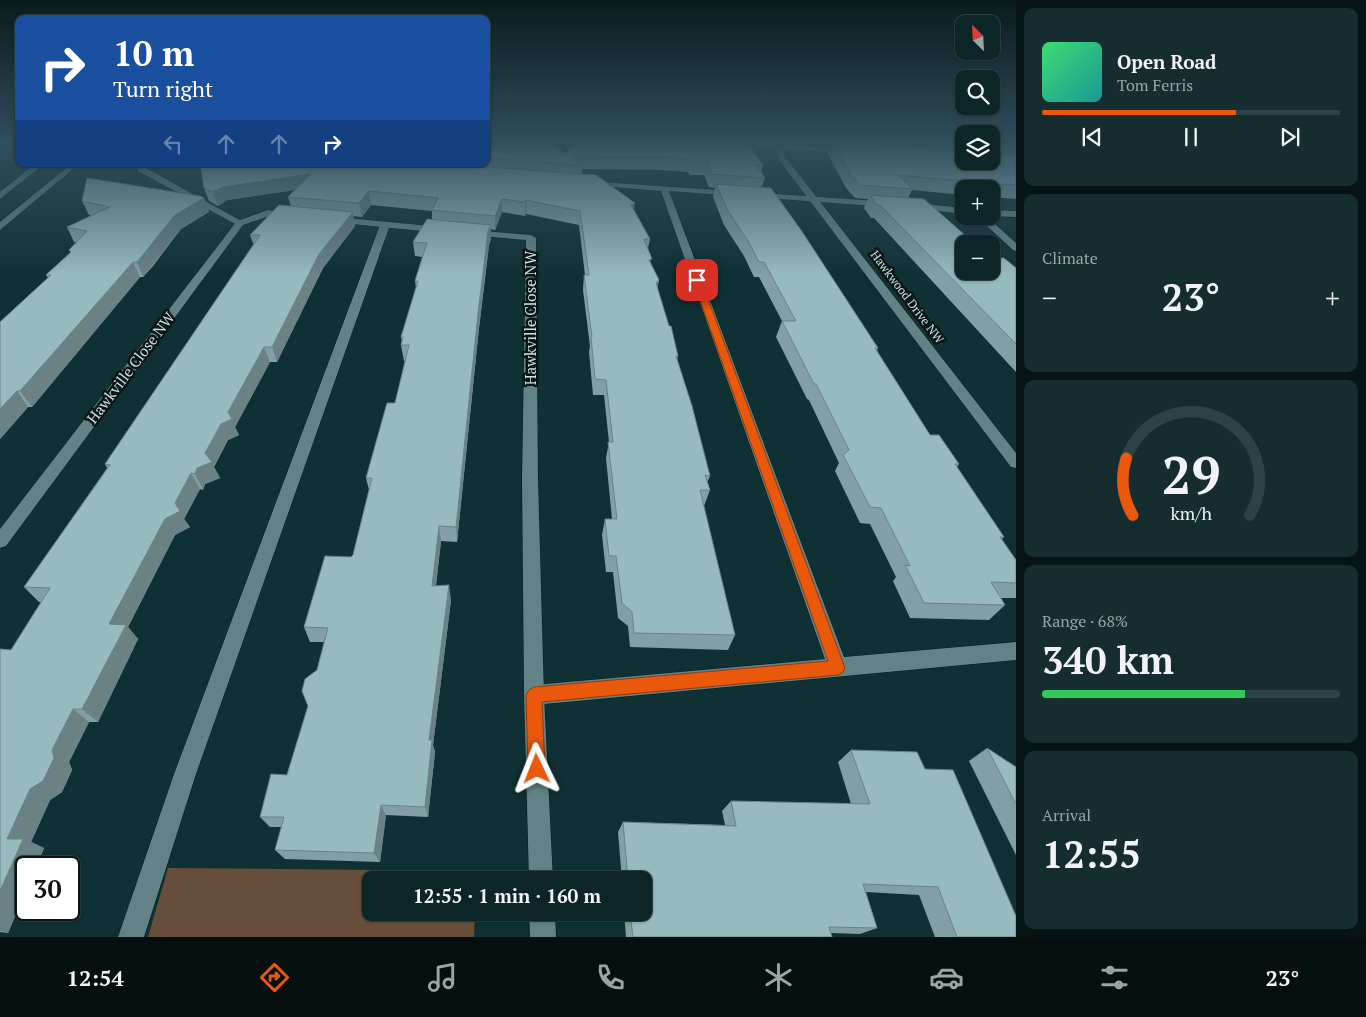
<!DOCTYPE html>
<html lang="en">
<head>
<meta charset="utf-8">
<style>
	body { margin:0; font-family:"PT Serif",serif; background:#152d2f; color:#f1f3f6; height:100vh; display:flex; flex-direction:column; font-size:19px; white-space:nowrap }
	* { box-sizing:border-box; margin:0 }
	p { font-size:16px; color:#9aa5a7 }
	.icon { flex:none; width:28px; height:28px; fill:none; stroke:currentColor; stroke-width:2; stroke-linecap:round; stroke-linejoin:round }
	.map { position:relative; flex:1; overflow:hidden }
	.panel { display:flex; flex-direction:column; gap:8px; padding:8px; background:#071415; width:350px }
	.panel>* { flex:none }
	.banner { position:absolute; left:15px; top:15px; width:475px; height:152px; border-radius:10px; box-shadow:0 1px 4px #0004,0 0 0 1px #2c4244; background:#1a4fa0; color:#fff; overflow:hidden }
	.needle { width:32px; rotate:336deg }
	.controls { position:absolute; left:955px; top:15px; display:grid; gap:10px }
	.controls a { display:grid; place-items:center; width:45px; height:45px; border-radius:10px; background:#0c2527; box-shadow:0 1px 4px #0004,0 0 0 1px #2c4244; font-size:25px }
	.speed { position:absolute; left:15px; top:856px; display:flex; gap:10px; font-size:25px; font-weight:700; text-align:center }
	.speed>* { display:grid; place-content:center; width:65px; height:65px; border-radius:50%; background:#0c2527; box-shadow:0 1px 4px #0004,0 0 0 1px #2c4244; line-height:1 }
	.speed .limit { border:2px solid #111; border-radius:8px; background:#fff; color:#111 }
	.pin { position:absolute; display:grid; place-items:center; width:42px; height:42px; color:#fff; margin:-21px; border-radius:10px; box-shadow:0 2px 8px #0006 }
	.me { position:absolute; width:55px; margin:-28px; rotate:358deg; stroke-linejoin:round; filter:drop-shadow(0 0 4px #0008) }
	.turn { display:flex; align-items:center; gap:18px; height:105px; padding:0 15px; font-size:22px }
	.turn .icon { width:65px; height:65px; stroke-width:2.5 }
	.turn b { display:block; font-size:35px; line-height:42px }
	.lanes { display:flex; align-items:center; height:48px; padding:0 15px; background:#0003; justify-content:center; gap:25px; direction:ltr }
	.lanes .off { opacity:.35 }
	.big { font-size:38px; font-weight:600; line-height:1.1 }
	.panel .widget { flex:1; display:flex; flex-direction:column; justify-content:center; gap:8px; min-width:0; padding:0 18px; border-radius:10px; background:#152d2f }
	.panel .dial { align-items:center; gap:0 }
	.dial svg { height:130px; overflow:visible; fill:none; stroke:#2c4244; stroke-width:7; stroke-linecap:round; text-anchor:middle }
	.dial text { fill:#f1f3f6; stroke:none }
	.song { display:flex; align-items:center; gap:15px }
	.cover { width:60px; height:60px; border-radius:8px; background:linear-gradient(135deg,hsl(140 70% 55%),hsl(180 70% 35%)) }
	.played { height:5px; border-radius:2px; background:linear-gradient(90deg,#ea580c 65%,#2c4244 65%) }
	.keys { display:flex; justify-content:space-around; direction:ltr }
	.heat { display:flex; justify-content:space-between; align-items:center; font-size:28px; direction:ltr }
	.charge { height:8px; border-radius:4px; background:linear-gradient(90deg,#34c759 68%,#2c4244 0) }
	.trip { position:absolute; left:362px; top:871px; width:290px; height:50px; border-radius:10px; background:#0c2527; box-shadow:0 1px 4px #0004,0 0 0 1px #2c4244; font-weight:600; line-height:50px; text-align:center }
	.menu { display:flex; height:80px; justify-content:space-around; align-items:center; background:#050f10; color:#9aa5a7 }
	.menu .icon { width:35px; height:35px }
	.menu .selected { color:#ea580c }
	.menu b { font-size:22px; color:#f1f3f6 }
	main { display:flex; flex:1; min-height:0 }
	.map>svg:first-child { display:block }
	.green { fill:#674e3b }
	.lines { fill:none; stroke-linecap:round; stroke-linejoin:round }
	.lane-casing { stroke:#01181a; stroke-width:1 }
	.street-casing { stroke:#01181a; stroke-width:1 }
	.secondary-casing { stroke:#01181a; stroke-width:1 }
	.lane { fill:#628386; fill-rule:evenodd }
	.street { fill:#628386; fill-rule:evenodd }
	.secondary { fill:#628386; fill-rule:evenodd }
	.wall { fill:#82a0a3 }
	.shaded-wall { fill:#6a8284 }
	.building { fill:#97babd; stroke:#6a8284 }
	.route { fill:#ea580c; stroke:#983908 }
	.labels { text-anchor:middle; stroke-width:5; stroke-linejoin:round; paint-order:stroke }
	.far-street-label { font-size:12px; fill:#cfe0e2; stroke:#091618 }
	.street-label { font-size:15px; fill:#cfe0e2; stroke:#091618 }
</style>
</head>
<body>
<main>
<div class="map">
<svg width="1016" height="937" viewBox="0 0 1016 937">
	<rect width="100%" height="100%" fill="#103134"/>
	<path class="green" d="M 168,868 L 476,871 L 475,880 L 371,880 L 371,912 L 475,913 L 474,937 L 148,937 Z"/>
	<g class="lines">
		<defs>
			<g id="lane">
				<path d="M 141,164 L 149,164 L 146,168 L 245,223 L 243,225 L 237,225 L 138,171 L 137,169 Z"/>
				<path d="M 586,181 L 891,202 L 892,204 L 888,207 L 669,191 L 844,657 L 1016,642 L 1016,660 L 534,705 L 527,702 L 524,695 L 527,688 L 534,685 L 825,659 L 661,191 L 589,185 L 585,183 Z"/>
				<path d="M 915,203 L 964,208 L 964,214 L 912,208 L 912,204 Z"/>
				<path d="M 991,210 L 1016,211 L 1016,217 L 991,216 Z"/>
				<path d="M 976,216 L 986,216 L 1016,243 L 1016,251 L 1013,250 Z"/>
				<path d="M 385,222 L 390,225 L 196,774 L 144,937 L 118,937 L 174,774 L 380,225 Z"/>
			</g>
			<g id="street">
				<path d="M 268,210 L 290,213 L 295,216 L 290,219 L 269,216 L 243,225 L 6,546 L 0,548 L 0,529 L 237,221 Z"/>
				<path d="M 335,217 L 442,227 L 447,230 L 442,233 L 332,222 L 332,218 Z"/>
				<path d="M 472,230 L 531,235 L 536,238 L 538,478 L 544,695 L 553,880 L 529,880 L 524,695 L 522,478 L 526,240 L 469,235 L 469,231 Z"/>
				<path d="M 529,912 L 555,912 L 556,937 L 530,937 Z"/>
			</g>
			<g id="secondary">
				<path d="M 729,143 L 765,143 L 851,150 L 852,152 L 848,154 L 783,149 L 786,158 L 1016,453 L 1016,468 L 1011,467 L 779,160 L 775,149 Z"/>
				<path d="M 35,164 L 44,164 L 0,199 L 0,192 Z"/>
				<path d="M 71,164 L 79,164 L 0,230 L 0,222 Z"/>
			</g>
		</defs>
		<use href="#lane" class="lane-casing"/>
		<use href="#street" class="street-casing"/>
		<use href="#secondary" class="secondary-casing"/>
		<use href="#lane" class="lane"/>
		<use href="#street" class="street"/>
		<use href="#secondary" class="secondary"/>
	</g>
	<g class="wall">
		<path d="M 486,143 L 566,154 L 572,143 L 763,165 L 761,172 L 765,178 L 762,187 L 878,348 L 877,351 L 930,435 L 959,464 L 957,467 L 1004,537 L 1002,539 L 1016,560 L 1016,598 L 1001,598 L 1005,605 L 989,620 L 910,618 L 893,581 L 896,577 L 870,524 L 860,523 L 835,471 L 839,463 L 809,400 L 807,399 L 776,337 L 782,321 L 759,277 L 754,277 L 744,256 L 724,225 L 713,197 L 715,188 L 709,187 L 704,175 L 690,175 L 688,172 L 661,170 L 582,169 L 582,174 L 634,210 L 650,239 L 648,248 L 651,264 L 659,280 L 657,288 L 678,356 L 677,360 L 710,476 L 707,483 L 710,490 L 704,506 L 735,635 L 728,650 L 630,647 L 628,626 L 618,618 L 613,572 L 606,572 L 602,535 L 605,519 L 612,519 L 606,458 L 609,442 L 604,395 L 593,395 L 589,352 L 590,346 L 583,290 L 584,275 L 585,275 L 579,225 L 526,214 L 525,216 L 502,212 L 495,230 L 491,229 L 491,239 L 489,245 L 479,328 L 457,542 L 441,541 L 436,586 L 451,600 L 433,745 L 435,752 L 428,817 L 386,815 L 380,862 L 285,859 L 275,850 L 282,827 L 270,827 L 260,817 L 287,775 L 308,706 L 324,642 L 310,642 L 304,627 L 351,557 L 353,555 L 369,490 L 366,478 L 395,403 L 406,361 L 404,361 L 401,345 L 402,342 L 401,337 L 416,288 L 415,281 L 422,257 L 415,256 L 413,242 L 432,219 L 432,211 L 371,205 L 362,217 L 353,216 L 355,226 L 323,268 L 277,362 L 270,362 L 235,427 L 239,435 L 228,440 L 214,467 L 220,478 L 205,484 L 203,490 L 200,489 L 184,519 L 190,527 L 175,535 L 128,627 L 138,639 L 98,722 L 89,722 L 69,762 L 72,770 L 62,792 L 50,800 L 31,842 L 44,848 L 36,868 L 26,868 L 26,890 L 8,933 L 0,932 L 0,649 L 11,650 L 41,602 L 39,602 L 24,587 L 107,468 L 105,464 L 254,246 L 250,235 L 291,206 L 288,197 L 295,190 L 227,200 L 218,206 L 209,201 L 204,188 L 200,164 L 486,164 Z"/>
		<path d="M 822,143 L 964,143 L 964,161 L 991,143 L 1016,143 L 1016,199 L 991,197 L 991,189 L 964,189 L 964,195 L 912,190 L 908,198 L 966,236 L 1016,268 L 1016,372 L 874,218 L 871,218 L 864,208 L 868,199 L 855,198 L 846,188 L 828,154 L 831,146 L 823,145 Z"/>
		<path d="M 204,198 L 209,212 L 181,229 L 153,266 L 143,277 L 140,277 L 32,407 L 28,407 L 0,439 L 0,322 L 48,278 L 46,275 L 71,253 L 69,250 L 77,242 L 74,242 L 67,227 L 91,216 L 89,215 L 82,201 Z"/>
		<path d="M 987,748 L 1016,767 L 1016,855 L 969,761 Z"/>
		<path d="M 851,750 L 925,769 L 1016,937 L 935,937 L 919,895 L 866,892 L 877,928 L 860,934 L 831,933 L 832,937 L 626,937 L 624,912 L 644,912 L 644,880 L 622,880 L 618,832 L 623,822 L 725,825 L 722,811 L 731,801 L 851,804 L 838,762 Z"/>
	</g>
	<g class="shaded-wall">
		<path d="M 998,145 L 991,157 L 991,147 Z"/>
		<path d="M 311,174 L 314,187 L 227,200 L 218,206 L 213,192 L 223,187 Z"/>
		<path d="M 369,191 L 371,205 L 362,217 L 359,203 Z"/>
		<path d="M 204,198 L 209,212 L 181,229 L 143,277 L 137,262 L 175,215 Z"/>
		<path d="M 502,199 L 502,212 L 495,230 L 495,216 Z"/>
		<path d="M 526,200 L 526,214 L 525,216 L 525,202 Z"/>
		<path d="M 635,203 L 633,217 L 631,205 Z"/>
		<path d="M 353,212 L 355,226 L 323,268 L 277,362 L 272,347 L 319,254 Z"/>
		<path d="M 491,225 L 491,239 L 489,245 L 479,328 L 457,542 L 456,527 L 478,313 L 488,231 Z"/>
		<path d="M 133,262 L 140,277 L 32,407 L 20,391 Z"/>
		<path d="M 659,280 L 656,295 L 656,283 Z"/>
		<path d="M 264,347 L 270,362 L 235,427 L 239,435 L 228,440 L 214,467 L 220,478 L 205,484 L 203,490 L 195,474 L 197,468 L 228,412 Z"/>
		<path d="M 17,391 L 28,407 L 0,439 L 0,409 Z"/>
		<path d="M 191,473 L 200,489 L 184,519 L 190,527 L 175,535 L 128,627 L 138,639 L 98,722 L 82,709 L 109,624 L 165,519 Z"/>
		<path d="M 439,526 L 441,541 L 434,601 L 432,586 Z"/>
		<path d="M 449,585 L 451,600 L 433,745 L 435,752 L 428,817 L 425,807 L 429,740 Z"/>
		<path d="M 73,709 L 89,722 L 69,762 L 72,770 L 62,792 L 50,800 L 31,842 L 44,848 L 36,868 L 26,868 L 26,890 L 8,933 L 0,931 L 0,891 L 7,839 L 30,789 Z"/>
		<path d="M 381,805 L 386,815 L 380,862 L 374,853 Z"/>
	</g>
	<g class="building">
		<path d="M 486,143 L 552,143 L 566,154 L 572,143 L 748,143 L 763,165 L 756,165 L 765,178 L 712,174 L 707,162 L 692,162 L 691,159 L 663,157 L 570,156 L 582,165 L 486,158 Z"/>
		<path d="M 833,143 L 854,143 L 964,151 L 964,161 L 991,161 L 991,143 L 1016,143 L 1016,146 L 998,145 L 991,147 L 992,151 L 1016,154 L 1016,185 L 988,183 L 898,175 L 913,189 L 860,185 L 851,175 Z"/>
		<path d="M 200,164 L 447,164 L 596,175 L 635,203 L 631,205 L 650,239 L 644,239 L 652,259 L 649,260 L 659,280 L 656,283 L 669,326 L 671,326 L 678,356 L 676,356 L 692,406 L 710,476 L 705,475 L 710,490 L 700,490 L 735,635 L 634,633 L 632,612 L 622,603 L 616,556 L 609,556 L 605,519 L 617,519 L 608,442 L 613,442 L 606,380 L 595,379 L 591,337 L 592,337 L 584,275 L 589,275 L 580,211 L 526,200 L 525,202 L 502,199 L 495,216 L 432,210 L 438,198 L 369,191 L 359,203 L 288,197 L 311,174 L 223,187 L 213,192 L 204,188 Z"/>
		<path d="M 87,178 L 200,196 L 204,198 L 175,215 L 146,251 L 137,262 L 133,262 L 20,391 L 17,391 L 0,409 L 0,322 L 51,275 L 46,275 L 71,252 L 69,250 L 87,231 L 67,227 L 110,207 L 82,201 Z"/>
		<path d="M 716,184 L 771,188 L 801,230 L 878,348 L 875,348 L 930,435 L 939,435 L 959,464 L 955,464 L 1004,537 L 1000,537 L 1016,560 L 1016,583 L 991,582 L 1005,605 L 924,603 L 905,565 L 910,566 L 881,508 L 870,507 L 843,455 L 849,450 L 816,384 L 814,384 L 782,321 L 796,321 L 764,262 L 759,262 L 748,241 L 728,211 Z"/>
		<path d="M 870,195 L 924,199 L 966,236 L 970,236 L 978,244 L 964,244 L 964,271 L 991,271 L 991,250 L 999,258 L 1004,258 L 1016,268 L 1016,344 L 880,205 L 877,205 Z"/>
		<path d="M 279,205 L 353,212 L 319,254 L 272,347 L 264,347 L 228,412 L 232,419 L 221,424 L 205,453 L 212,462 L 197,468 L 195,474 L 191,473 L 175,503 L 180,511 L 165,519 L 109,624 L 126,625 L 82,709 L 73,709 L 52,750 L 54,758 L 43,781 L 30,789 L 7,839 L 23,839 L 0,891 L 0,649 L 11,650 L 50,588 L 24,587 L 110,465 L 105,464 L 260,235 L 250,235 Z"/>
		<path d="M 427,219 L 491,225 L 488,231 L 478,313 L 456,527 L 439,526 L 432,586 L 449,585 L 429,740 L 432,740 L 425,807 L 381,805 L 374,853 L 275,850 L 284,817 L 260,817 L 271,774 L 287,775 L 308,706 L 302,691 L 305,679 L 317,670 L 328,628 L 304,627 L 325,556 L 351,557 L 353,555 L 372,478 L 366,478 L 387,403 L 395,403 L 409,345 L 401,345 L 403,337 L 401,337 L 418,281 L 415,281 L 427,243 L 413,242 Z"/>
		<path d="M 987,748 L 1016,767 L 1016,804 Z"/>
		<path d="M 851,750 L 917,752 L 925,769 L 953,770 L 1016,916 L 1016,937 L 957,937 L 938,887 L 863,884 L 877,928 L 829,927 L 832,937 L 633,937 L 630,912 L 644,912 L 644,880 L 628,880 L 623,822 L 736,826 L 731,801 L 870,804 Z"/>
	</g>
	<linearGradient id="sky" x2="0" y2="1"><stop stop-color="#091b1d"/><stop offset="0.52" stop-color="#314e5c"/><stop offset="1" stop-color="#314e5c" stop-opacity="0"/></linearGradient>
	<rect width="1016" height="275" fill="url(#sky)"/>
	<path class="route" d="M 697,278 L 701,280 L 845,668 L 843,672 L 838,675 L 542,702 L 545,769 L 543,775 L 537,777 L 531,775 L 528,769 L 526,695 L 529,690 L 534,687 L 828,661 L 693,280 Z"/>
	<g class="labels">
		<g class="far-street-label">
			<text transform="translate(907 297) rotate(53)" y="4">Hawkwood Drive NW</text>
		</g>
		<g class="street-label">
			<text transform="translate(531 318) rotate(-90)" y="5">Hawkville Close NW</text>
			<text transform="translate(131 368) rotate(-53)" y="5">Hawkville Close NW</text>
		</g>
	</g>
</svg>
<div class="controls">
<a><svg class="needle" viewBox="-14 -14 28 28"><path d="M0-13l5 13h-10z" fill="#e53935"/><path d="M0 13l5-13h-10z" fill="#9aa5a7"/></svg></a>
<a><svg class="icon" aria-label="search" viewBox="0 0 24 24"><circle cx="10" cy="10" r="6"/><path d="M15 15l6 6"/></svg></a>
<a><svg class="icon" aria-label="layers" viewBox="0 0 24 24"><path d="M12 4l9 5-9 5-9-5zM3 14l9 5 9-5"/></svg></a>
<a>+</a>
<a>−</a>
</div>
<div class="speed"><div class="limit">30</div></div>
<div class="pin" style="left:697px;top:280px;background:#d93025"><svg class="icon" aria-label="arrive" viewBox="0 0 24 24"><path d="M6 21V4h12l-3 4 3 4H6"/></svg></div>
<svg class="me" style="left:537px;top:769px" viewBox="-20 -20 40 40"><path d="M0-17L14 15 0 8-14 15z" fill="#ea580c" stroke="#fff" stroke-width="4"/></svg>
<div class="trip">12:55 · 1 min · 160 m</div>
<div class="banner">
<div class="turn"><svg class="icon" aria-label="right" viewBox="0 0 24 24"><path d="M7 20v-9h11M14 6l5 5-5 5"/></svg><div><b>10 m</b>Turn right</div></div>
<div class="lanes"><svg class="icon off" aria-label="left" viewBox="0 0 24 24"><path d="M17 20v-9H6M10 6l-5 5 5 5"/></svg><svg class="icon off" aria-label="ahead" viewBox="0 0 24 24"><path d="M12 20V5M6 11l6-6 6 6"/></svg><svg class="icon off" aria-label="ahead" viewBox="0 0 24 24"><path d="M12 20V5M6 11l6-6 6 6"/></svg><svg class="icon" aria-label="right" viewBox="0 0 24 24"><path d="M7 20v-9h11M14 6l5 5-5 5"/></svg></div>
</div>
</div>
<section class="panel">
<div class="widget">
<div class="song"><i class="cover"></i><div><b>Open Road</b><p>Tom Ferris</p></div></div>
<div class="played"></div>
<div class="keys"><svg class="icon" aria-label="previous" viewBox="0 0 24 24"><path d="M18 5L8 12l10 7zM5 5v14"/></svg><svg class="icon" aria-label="pause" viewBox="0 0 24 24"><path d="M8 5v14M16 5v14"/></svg><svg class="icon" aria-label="next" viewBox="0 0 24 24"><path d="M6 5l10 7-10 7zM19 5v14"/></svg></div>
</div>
<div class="widget"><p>Climate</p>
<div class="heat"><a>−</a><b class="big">23°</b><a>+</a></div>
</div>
<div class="widget dial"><svg viewBox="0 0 100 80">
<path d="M14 69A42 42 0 1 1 86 69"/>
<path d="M14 69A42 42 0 0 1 10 34" stroke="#ea580c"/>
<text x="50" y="56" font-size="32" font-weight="700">29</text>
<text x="50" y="72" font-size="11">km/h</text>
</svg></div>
<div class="widget"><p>Range · 68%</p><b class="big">340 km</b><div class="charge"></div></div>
<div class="widget"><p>Arrival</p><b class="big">12:55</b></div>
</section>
</main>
<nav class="menu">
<b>12:54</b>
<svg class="icon selected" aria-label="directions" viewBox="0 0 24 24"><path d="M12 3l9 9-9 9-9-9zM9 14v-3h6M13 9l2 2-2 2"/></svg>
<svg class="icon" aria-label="music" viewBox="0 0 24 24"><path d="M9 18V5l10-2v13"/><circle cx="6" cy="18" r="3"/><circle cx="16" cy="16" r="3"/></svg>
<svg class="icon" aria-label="phone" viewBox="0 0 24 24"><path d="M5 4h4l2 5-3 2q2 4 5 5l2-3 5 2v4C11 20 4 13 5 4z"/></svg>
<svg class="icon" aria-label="climate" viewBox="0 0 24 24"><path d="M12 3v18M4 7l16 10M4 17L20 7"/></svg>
<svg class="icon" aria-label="car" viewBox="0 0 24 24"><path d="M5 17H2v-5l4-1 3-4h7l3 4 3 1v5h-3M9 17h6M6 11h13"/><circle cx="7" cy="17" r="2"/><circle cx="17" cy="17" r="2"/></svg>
<svg class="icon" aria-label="filters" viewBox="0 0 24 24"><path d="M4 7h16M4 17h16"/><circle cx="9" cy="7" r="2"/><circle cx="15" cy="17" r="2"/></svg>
<b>23°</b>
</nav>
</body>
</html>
